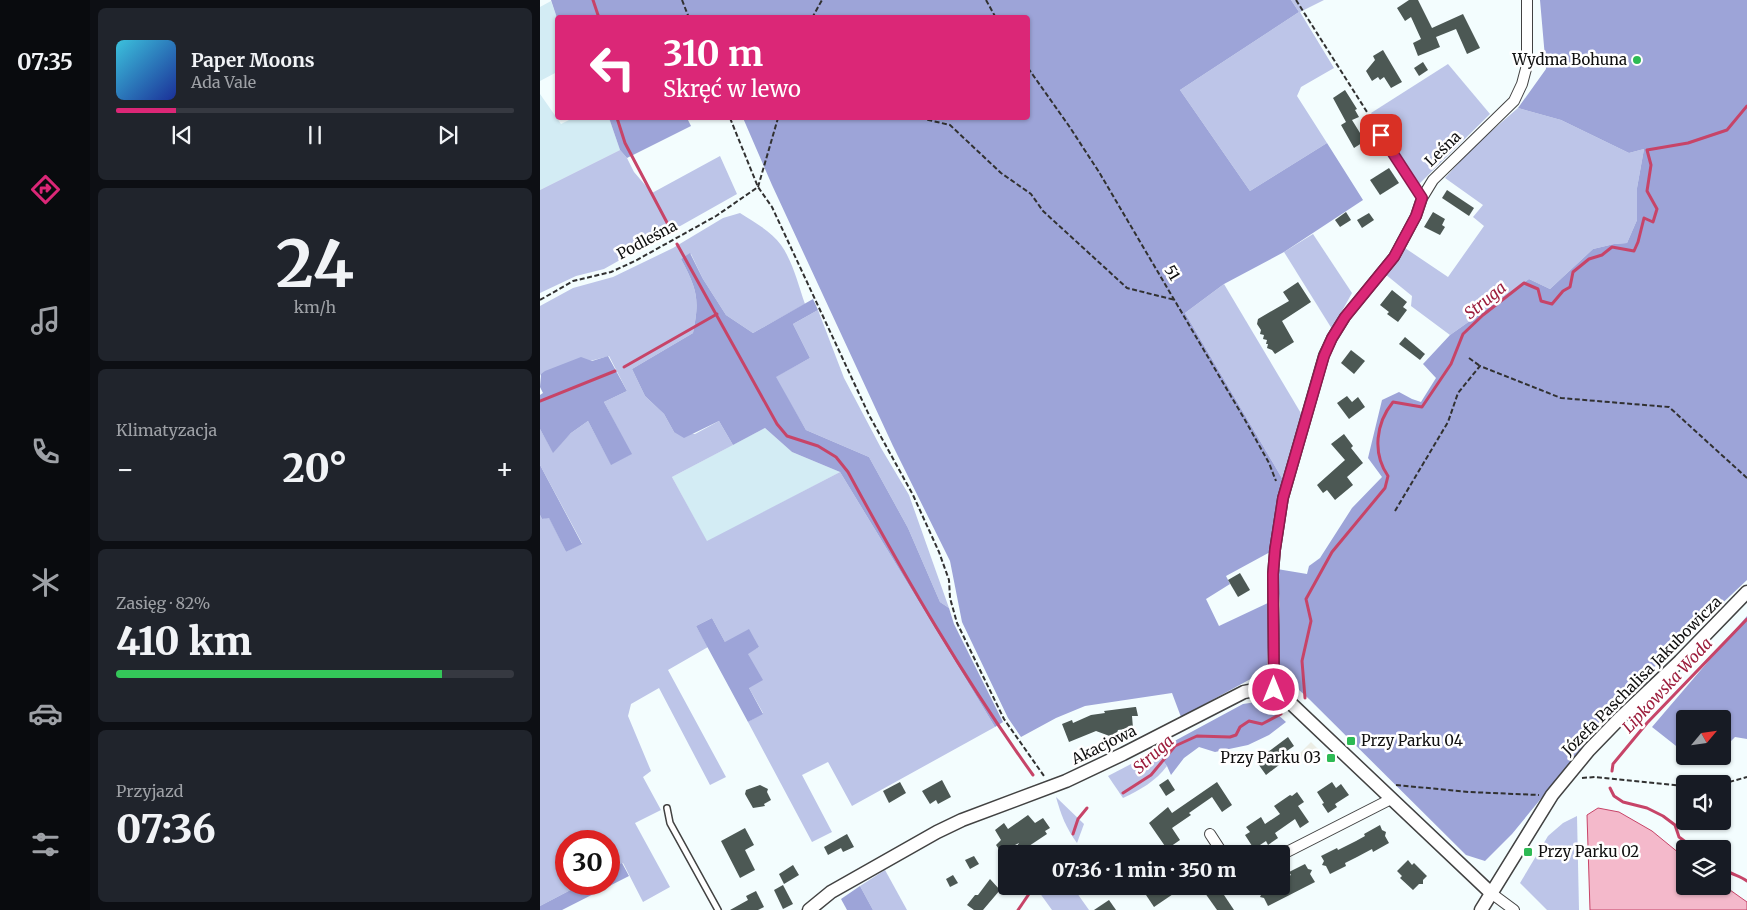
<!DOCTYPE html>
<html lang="pl">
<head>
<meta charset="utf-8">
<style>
	body { margin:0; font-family:Merriweather,serif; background:#20242c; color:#f1f3f6; height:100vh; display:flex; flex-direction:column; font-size:19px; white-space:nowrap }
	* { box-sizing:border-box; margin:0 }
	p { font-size:16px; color:#9ea1a6 }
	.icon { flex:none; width:28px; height:28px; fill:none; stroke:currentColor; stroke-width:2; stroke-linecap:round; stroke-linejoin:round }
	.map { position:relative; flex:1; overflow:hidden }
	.panel { display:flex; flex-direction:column; gap:8px; padding:8px; background:#0d0f14; width:450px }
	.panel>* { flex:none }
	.guide { position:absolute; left:15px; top:15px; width:475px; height:105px; border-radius:5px; box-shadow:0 1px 4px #0004; background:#db2777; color:#fff; overflow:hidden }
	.needle { width:32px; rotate:61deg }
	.controls { position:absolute; left:1136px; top:710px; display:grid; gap:10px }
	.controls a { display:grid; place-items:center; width:55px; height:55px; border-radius:5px; background:#171b24; box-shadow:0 1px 4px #0004; font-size:25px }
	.speed { position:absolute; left:15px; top:830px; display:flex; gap:10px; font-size:25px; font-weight:700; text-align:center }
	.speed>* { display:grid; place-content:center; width:65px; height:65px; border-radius:50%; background:#171b24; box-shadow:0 1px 4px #0004; line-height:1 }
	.speed .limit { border:8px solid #d22; background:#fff; color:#111 }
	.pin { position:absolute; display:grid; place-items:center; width:42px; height:42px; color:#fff; margin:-21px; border-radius:10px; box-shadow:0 2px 8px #0006 }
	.me { position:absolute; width:55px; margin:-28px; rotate:0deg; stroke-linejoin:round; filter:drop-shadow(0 0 4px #0008) }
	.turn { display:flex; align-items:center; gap:18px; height:105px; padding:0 25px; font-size:22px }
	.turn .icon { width:65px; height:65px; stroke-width:2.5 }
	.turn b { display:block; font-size:35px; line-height:42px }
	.big { font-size:38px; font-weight:800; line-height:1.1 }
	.panel .tile { flex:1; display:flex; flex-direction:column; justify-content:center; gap:8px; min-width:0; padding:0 18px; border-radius:8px; background:#20242c }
	.panel .dial { align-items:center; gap:0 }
	.dial b { font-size:65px; line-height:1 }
	.song { display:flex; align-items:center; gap:15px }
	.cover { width:60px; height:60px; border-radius:8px; background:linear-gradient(135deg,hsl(190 70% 55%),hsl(230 70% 35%)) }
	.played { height:5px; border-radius:2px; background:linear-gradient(90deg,#db2777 15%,#363941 15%) }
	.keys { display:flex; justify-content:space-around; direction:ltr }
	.heat { display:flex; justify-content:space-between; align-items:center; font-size:28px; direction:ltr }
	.charge { height:8px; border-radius:4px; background:linear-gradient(90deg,#34c759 82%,#363941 0) }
	.trip { position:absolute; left:458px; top:845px; width:292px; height:50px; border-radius:5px; background:#171b24; box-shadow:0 1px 4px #0004; font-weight:800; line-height:50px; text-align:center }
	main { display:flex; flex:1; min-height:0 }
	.tabs { display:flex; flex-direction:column; width:90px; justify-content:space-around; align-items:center; background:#090b0e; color:#9ea1a6 }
	.tabs .icon { width:35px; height:35px }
	.tabs .active { color:#db2777 }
	.tabs b { font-size:22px; color:#f1f3f6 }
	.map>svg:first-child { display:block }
	.industrial { fill:#ebede5 }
	.farmland { fill:#d3ecf4 }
	.green { fill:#bdc5e8 }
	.forest { fill:#9da4d8 }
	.water { fill:#f4b9cb; stroke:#c74468 }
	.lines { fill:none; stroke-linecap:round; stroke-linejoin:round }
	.stream { stroke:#c74468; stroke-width:3 }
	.building { fill:#4c5854 }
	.service-casing { stroke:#424242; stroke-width:8 }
	.minor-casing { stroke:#424242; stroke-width:12 }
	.tertiary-casing { stroke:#424242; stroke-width:15 }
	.path { stroke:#313131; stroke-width:2; stroke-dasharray:5 2.5; stroke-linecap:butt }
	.service { stroke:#fff; stroke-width:5 }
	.minor { stroke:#fff; stroke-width:10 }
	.tertiary { stroke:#fff; stroke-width:12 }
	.route-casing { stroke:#8e194d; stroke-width:12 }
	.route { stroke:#db2777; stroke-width:9 }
	.poi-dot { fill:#2dba54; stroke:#fff; stroke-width:2 }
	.labels { text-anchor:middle; stroke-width:5; stroke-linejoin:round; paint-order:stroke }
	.poi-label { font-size:15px; fill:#0f0f0f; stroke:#fff; text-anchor:end }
	.street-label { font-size:15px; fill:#0f0f0f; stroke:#fff }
	.water-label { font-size:16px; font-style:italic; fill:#9c1d3c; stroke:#fff }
</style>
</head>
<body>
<main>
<nav class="tabs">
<b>07:35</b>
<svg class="icon active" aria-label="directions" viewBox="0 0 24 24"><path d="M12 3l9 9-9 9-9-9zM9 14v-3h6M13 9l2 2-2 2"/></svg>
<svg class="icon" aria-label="music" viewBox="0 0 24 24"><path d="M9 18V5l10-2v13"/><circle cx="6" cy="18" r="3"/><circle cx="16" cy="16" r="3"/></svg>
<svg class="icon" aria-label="phone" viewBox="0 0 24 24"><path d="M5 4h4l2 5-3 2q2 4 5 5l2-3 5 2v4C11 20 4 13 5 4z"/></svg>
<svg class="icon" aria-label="climate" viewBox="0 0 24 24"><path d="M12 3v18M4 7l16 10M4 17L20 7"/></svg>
<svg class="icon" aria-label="car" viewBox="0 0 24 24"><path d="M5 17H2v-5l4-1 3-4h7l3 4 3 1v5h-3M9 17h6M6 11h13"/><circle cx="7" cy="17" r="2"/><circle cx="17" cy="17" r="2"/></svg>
<svg class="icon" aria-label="filters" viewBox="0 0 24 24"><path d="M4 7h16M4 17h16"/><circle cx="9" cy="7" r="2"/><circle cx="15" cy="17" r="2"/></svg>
</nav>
<section class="panel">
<div class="tile">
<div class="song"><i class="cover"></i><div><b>Paper Moons</b><p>Ada Vale</p></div></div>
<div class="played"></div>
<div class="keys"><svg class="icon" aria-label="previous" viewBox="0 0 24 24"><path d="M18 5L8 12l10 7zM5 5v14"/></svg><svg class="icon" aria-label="pause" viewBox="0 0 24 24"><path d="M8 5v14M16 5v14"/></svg><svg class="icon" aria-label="next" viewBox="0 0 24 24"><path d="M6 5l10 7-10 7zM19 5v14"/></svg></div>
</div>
<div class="tile dial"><b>24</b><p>km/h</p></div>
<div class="tile"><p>Klimatyzacja</p>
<div class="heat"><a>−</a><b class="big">20°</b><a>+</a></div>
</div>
<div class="tile"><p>Zasięg · 82%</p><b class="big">410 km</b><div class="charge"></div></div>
<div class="tile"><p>Przyjazd</p><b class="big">07:36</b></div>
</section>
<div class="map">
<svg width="1207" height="910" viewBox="0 0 1207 910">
	<rect width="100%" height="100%" fill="#f3fdfe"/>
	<path class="industrial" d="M 771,742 L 782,753 L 770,765 L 759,754 Z"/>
	<g class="farmland">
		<path d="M 11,1 L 17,18 L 17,72 L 0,81 L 0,7 Z"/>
		<path d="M 0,94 L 21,124 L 33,118 L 69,118 L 80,150 L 0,190 Z"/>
		<path d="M 225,428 L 252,452 L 300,472 L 167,542 L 132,477 Z"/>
	</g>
	<g class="green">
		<path d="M 751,0 L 784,0 L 760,12 L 794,68 L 761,87 L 757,96 L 787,143 L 710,191 L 640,90 L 759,12 Z"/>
		<path d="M 908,64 L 950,114 L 878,185 L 831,113 Z"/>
		<path d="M 978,108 L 1021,120 L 1089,153 L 1104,149 L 1097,188 L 1097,220 L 1087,243 L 1074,244 L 1053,249 L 1010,289 L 989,279 L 910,335 L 871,306 L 872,296 L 845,274 L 865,248 L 908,277 L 944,226 L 933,217 L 943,205 L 905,178 L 933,147 Z"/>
		<path d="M 80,150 L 87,158 L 94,172 L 112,193 L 180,156 L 197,194 L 64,269 L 36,276 L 0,293 L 0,190 Z"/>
		<path d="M 200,213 C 214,222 231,231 241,245 C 253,262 258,284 265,304 L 213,333 L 186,315 L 163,279 L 151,254 L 141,259 C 157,289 160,299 153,333 L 92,369 L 105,396 L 124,414 L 134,432 L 155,434 L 179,421 L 193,445 L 132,477 L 167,541 L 300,472 L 455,727 L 312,806 L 288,762 L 262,775 L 292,832 L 272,842 L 208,722 L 223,713 L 209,688 L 208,653 L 219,647 L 185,642 L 172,618 L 156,626 L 168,647 L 128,670 L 186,777 L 170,785 L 119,688 L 91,704 L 88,716 L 111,771 L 103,777 L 121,810 L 95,823 L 130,887 L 103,902 L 83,863 L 69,870 L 69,841 L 26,841 L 26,884 L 42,884 L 0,906 L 0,515 L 2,519 L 9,517 L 26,552 L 42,543 L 0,465 L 0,429 L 13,452 L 31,433 L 48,421 L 71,464 L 91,454 L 64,402 L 87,391 L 69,356 L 1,374 L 0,376 L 0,306 L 33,288 L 73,277 L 133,248 L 183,218 Z"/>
		<path d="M 773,234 L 812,293 L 792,329 L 744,252 Z"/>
		<path d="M 684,284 L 762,415 L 743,480 L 645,313 Z"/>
		<path d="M 278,310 L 304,378 L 341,448 L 369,495 L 409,608 L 400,602 L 368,528 L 329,457 L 266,430 L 235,377 L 270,358 L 253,324 Z"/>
		<path d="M 616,751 L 627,766 C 616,781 600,790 583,798 L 568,776 Z"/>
		<path d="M 516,797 L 544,824 L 537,843 C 526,828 521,815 516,797 Z"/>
		<path d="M 1037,816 L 1039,910 L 1007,910 L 980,883 L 1008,836 L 1023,823 Z"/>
		<path d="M 345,870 L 367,910 L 333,910 L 320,886 Z"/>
		<path d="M 514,886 L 532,886 L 549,910 L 512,910 L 499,892 L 507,891 Z"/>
	</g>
	<g class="forest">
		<path d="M 11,0 L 751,0 L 759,12 L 640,90 L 710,191 L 787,143 L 823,200 L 744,252 L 684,284 L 645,313 L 743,480 L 736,505 L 732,551 L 686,576 L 690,584 L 666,599 L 679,626 L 730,602 L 727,670 L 641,717 L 632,693 L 545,706 L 516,718 L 481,737 L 468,718 L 422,622 L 410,561 L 353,446 L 232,185 L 203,118 L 488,118 L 488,18 L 17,18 Z"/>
		<path d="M 1000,0 L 1207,0 L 1207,580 L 1074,705 L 1022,773 L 972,834 L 945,861 L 926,855 L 769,699 L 737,670 L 740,605 L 737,569 L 767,574 L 769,566 L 780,558 L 812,508 L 842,477 L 828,458 L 842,400 L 859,392 L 872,399 L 881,402 L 896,378 L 883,364 L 910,335 L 989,279 L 1010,289 L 1053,249 L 1074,244 L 1087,243 L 1097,220 L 1097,188 L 1104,149 L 1089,153 L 1021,120 L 978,108 L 1006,69 Z"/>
		<path d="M 69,118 L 147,118 L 151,126 L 87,158 L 80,150 Z"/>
		<path d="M 150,253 L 163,279 L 186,315 L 213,333 L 273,299 L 278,310 L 253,324 L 270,358 L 236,377 L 266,430 L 329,457 L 368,528 L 400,602 L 409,608 L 414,624 L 463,722 L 455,727 L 300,472 L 252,452 L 225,428 L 193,445 L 179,421 L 144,438 L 134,432 L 124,414 L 105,396 L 92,369 L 153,333 C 160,299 157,289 141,259 Z"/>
		<path d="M 68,356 L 87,391 L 64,402 L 92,454 L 71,465 L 48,421 L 31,433 L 13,453 L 0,429 L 0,395 L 3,393 L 0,387 L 1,374 L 5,371 L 41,357 L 52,361 Z"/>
		<path d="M 0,465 L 42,544 L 26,552 L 9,518 L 2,519 L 0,515 Z"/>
		<path d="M 1207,616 L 1207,739 L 1195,737 L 1183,749 L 1182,719 L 1145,719 L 1145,753 L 1112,727 Z"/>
		<path d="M 172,618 L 185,642 L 209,629 L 219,647 L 208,654 L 223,680 L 209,688 L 223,714 L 208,722 L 156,626 Z"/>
		<path d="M 723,701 L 746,722 L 729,735 L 708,745 L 675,752 L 659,747 L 644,758 L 631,775 L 627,766 L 616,751 L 703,704 Z"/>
		<path d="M 82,863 L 89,876 L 22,910 L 0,910 L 0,906 L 42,884 L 69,884 L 69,870 Z"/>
		<path d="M 320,886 L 333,910 L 307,910 L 301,899 Z"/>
	</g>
	<path class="water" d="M 1058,808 L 1079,812 L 1112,831 L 1145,858 L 1145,886 L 1182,886 L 1183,885 L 1207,902 L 1207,910 L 1050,910 L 1047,815 Z"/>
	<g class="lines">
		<g class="stream">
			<path d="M 53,0 L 59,18"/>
			<path d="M 77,118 L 85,143 L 132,232"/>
			<path d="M 137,244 L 237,424 L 247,436 L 278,446 L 296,457 L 308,472 C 365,577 424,679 493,775"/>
			<path d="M 84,367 L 177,314"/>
			<path d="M 0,401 L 75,371"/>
			<path d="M 765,698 L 762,661 L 771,621 L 766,599 L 792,552 L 845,488 L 848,476 C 832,453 836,423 853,402 L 882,407 L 911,364 L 923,334 L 943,315 L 984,283 L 998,289 L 1001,301 L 1012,304 L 1023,291 L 1030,287 L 1033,272 L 1049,259 L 1062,255 L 1072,247 L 1094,251 L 1098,242 L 1104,218 L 1113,222 L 1117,209 L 1107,191 L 1111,165 L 1107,150 L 1148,143 L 1187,130 L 1207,106"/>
			<path d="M 1072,771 L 1073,764 L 1107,723 L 1207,619"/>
			<path d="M 1070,788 L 1074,796 L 1083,802 L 1107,808 L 1123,816 L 1135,825 L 1139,837 L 1155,849"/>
			<path d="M 583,793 L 611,775 L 635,746 L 657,736 L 690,737 L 696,735 L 700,727 L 709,721 L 722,724 L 741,714"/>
			<path d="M 533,834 L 538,819 L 547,808"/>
			<path d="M 525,854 L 527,849"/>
			<path d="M 1182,868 C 1190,874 1200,876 1207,881"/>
			<path d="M 478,910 L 491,891"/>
		</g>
	</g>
	<g class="building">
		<path d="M 869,0 L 878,0 L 892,28 L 923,14 L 940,48 L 927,54 L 916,29 L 896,37 L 900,47 L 878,56 L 873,43 L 881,39 L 871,17 L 865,21 L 857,8 Z"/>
		<path d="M 843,50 L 862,82 L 851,88 L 844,77 L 840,80 L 838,77 L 832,81 L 826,71 L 835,60 L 833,56 Z"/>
		<path d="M 883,62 L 888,70 L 879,76 L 874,68 Z"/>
		<path d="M 805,90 L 817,109 L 815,110 L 819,117 L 812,120 L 825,141 L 814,148 L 801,125 L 806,122 L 793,98 Z"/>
		<path d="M 849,168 L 859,183 L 840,195 L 830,180 Z"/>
		<path d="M 907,190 L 934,208 L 929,216 L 902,198 Z"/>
		<path d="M 806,212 L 811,220 L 800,227 L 795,220 Z"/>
		<path d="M 893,212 L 905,219 L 902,225 L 905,227 L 900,235 L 884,227 Z"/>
		<path d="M 829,213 L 834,220 L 822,228 L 817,220 Z"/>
		<path d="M 758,282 L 771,302 L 742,321 L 754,342 L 735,354 L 732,350 L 727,348 L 728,344 L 726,344 L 727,340 L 723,339 L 724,335 L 720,334 L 721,330 L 717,324 L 718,319 L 749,301 L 743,292 Z"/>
		<path d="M 852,290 L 867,302 L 863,307 L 867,310 L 858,322 L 847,314 L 849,312 L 840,305 Z"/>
		<path d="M 865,337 L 885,354 L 880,360 L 859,344 Z"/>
		<path d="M 811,350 L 825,361 L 814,374 L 801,363 Z"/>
		<path d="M 807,396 L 812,402 L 818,397 L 825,407 L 809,419 L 797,403 Z"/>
		<path d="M 804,434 L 813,446 L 811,448 L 823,463 L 807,477 L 813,485 L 795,500 L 787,490 L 783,493 L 777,485 L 805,460 L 791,444 Z"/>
		<path d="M 700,573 L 710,590 L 698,597 L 688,580 Z"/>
		<path d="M 595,707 L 596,707 L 598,716 L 592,716 L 593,728 L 578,730 L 575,738 L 556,731 L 529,742 L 522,724 L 532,720 L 533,723 L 551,715 L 565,713 L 564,711 Z"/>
		<path d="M 748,737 L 754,746 L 744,753 L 748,758 L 726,775 L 716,761 Z"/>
		<path d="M 628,779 L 635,790 L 626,796 L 619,785 Z"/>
		<path d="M 402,780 L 411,797 L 398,804 L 396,800 L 390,804 L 382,791 Z"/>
		<path d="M 360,782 L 366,793 L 349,803 L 343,791 Z"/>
		<path d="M 677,782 L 692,805 L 682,812 L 672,797 L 649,813 L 651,815 L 632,828 L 640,840 L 627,849 L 609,823 L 628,807 L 632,813 Z"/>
		<path d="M 792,782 L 796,788 L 801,784 L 809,795 L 795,804 L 797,807 L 788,813 L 782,804 L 784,803 L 777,792 Z"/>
		<path d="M 220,785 L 228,789 L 227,792 L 231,800 L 224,804 L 225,806 L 213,808 L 205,794 L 206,790 Z"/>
		<path d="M 757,792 L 764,802 L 758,806 L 769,822 L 760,828 L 755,819 L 735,833 L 738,838 L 728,845 L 726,841 L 714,849 L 705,835 L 710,832 L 706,827 L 721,817 L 725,824 L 740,814 L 734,806 L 750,795 L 752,796 Z"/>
		<path d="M 488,815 L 495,823 L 503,818 L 510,828 L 505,831 L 507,834 L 477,854 L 471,854 L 479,843 L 461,852 L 456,845 L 461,840 L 455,830 L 464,823 L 468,829 Z"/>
		<path d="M 840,825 L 842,830 L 846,832 L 845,836 L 849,843 L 833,852 L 832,849 L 817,857 L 805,863 L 806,866 L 790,874 L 786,866 L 782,865 L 784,861 L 781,856 L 797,848 L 798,850 L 816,841 L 825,836 L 824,834 Z"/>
		<path d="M 205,828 L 214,845 L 205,850 L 215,870 L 200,878 L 181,841 Z"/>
		<path d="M 307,834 L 314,847 L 303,852 L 301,848 L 288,855 L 284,847 Z"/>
		<path d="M 434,856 L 439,864 L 430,869 L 425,860 Z"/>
		<path d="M 868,860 L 872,865 L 874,863 L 887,876 L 883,880 L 883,884 L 879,884 L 873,890 L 860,878 L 862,876 L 857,871 Z"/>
		<path d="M 765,864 L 768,869 L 772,870 L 770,874 L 775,882 L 728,906 L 724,898 L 720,897 L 722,893 L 718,886 L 741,886 L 741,880 L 751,875 L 749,872 Z"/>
		<path d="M 253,865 L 259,875 L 244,884 L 239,874 Z"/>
		<path d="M 413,875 L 418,883 L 410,887 L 406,879 Z"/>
		<path d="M 450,879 L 460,890 L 443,910 L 434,910 L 427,905 L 435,895 L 438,895 Z"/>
		<path d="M 243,885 L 253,904 L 243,909 L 234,890 Z"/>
		<path d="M 600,886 L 632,886 L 636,892 L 614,907 Z"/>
		<path d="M 660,886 L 678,886 L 694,910 L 677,910 Z"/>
		<path d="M 216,891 L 224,907 L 218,910 L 190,910 L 208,900 L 206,896 Z"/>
		<path d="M 569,900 L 576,910 L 554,910 Z"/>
	</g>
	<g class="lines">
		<defs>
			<g id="service">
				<path d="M 831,119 L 882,198"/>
				<path d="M 127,808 L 130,823 L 178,910"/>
			</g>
			<g id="minor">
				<path d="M 734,690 L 733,574 L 735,550 L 743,498 L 784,355 L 792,338 L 805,317 L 854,257 L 876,216 L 882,198 L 893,180 L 974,101 L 982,84 L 987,65 L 987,0"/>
				<path d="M 670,834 L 683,854"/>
				<path d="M 741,855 L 851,799"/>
				<path d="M 951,893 L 974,910"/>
			</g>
			<g id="tertiary">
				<path d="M 269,910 L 291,892 L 397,832 L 422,820 L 526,781 L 583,754 L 704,692 C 719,689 729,688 742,695 L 951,893"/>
				<path d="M 941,910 L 1012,795 L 1049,750 L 1081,717 L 1140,661 L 1207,592"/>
			</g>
		</defs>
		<use href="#service" class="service-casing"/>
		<use href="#minor" class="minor-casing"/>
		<use href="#tertiary" class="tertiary-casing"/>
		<g class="path">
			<path d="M 142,0 L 149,18"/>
			<path d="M 446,0 L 456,18"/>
			<path d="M 756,0 L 827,112"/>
			<path d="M 272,18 L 282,0"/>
			<path d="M 488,68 L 529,126 L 559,172 L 705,420 L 729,463 L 736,481"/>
			<path d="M 190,118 L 218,187 L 232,207 L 329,415 L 373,495 L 399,552 L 409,580 L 410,598 L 417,623 L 464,719 L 504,776"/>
			<path d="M 380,118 L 410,125 L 461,173 L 491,194 L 503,211 L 587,288 L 635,300"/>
			<path d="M 218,187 L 238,118"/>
			<path d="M 0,300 L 33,281 L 71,272 L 95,261 L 176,216 L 218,187"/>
			<path d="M 929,358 L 940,366"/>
			<path d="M 855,511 L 908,422 L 918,393 L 940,366 L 1021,398 L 1129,407 L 1207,478"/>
			<path d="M 1042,778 L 1055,777 L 1145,786"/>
			<path d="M 1182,784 L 1207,777"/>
			<path d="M 856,785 L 929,792 L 999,795"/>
		</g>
		<use href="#service" class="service"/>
		<use href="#minor" class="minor"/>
		<use href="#tertiary" class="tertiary"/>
	</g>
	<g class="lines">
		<defs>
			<path id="route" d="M 734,690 L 733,574 L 735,550 L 743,498 L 784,356 L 792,338 L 805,317 L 854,257 L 876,216 L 882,198 L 841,135"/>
		</defs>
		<use href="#route" class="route-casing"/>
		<use href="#route" class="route"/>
	</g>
	<g class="poi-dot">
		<circle cx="1097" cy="60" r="5"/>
		<rect x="806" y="736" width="10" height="10" rx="2.5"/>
		<rect x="786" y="753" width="10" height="10" rx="2.5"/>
		<rect x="983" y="847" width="10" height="10" rx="2.5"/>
	</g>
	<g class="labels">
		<g class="poi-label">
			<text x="1087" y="65">Wydma Bohuna</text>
			<text x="821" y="746" text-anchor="start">Przy Parku 04</text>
			<text x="781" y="763">Przy Parku 03</text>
			<text x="998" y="857" text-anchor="start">Przy Parku 02</text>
		</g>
		<g class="street-label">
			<text transform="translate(903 149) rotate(-44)" y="5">Leśna</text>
			<text transform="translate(107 240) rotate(-28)" y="5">Podleśna</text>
			<text transform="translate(632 273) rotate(59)" y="5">51</text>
			<text transform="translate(1102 676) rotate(-45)" y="5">Józefa Paschalisa Jakubowicza</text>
			<text transform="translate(564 745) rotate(-26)" y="5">Akacjowa</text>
		</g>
		<g class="water-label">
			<text transform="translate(945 300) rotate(-39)" y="6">Struga</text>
			<text transform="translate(1127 685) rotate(-47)" y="6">Lipkowska Woda</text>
			<text transform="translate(613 754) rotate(-42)" y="6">Struga</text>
		</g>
	</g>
</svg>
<div class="controls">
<a><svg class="needle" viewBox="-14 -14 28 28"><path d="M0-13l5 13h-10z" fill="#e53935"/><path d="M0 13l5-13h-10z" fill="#9ea1a6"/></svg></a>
<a><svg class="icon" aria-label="sound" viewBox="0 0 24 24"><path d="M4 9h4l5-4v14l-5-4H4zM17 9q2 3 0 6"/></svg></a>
<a><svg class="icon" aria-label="layers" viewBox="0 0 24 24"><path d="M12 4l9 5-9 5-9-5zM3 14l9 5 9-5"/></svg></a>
</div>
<div class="speed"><div class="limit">30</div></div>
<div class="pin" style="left:841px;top:135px;background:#d93025"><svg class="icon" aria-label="arrive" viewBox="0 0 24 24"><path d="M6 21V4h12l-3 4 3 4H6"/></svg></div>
<svg class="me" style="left:734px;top:690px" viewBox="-20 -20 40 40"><circle r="17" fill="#db2777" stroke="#fff" stroke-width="3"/><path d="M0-11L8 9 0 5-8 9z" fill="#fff"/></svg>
<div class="trip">07:36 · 1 min · 350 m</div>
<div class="guide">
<div class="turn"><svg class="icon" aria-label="left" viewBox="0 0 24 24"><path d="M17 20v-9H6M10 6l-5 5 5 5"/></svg><div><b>310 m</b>Skręć w lewo</div></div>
</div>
</div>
</main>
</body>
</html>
